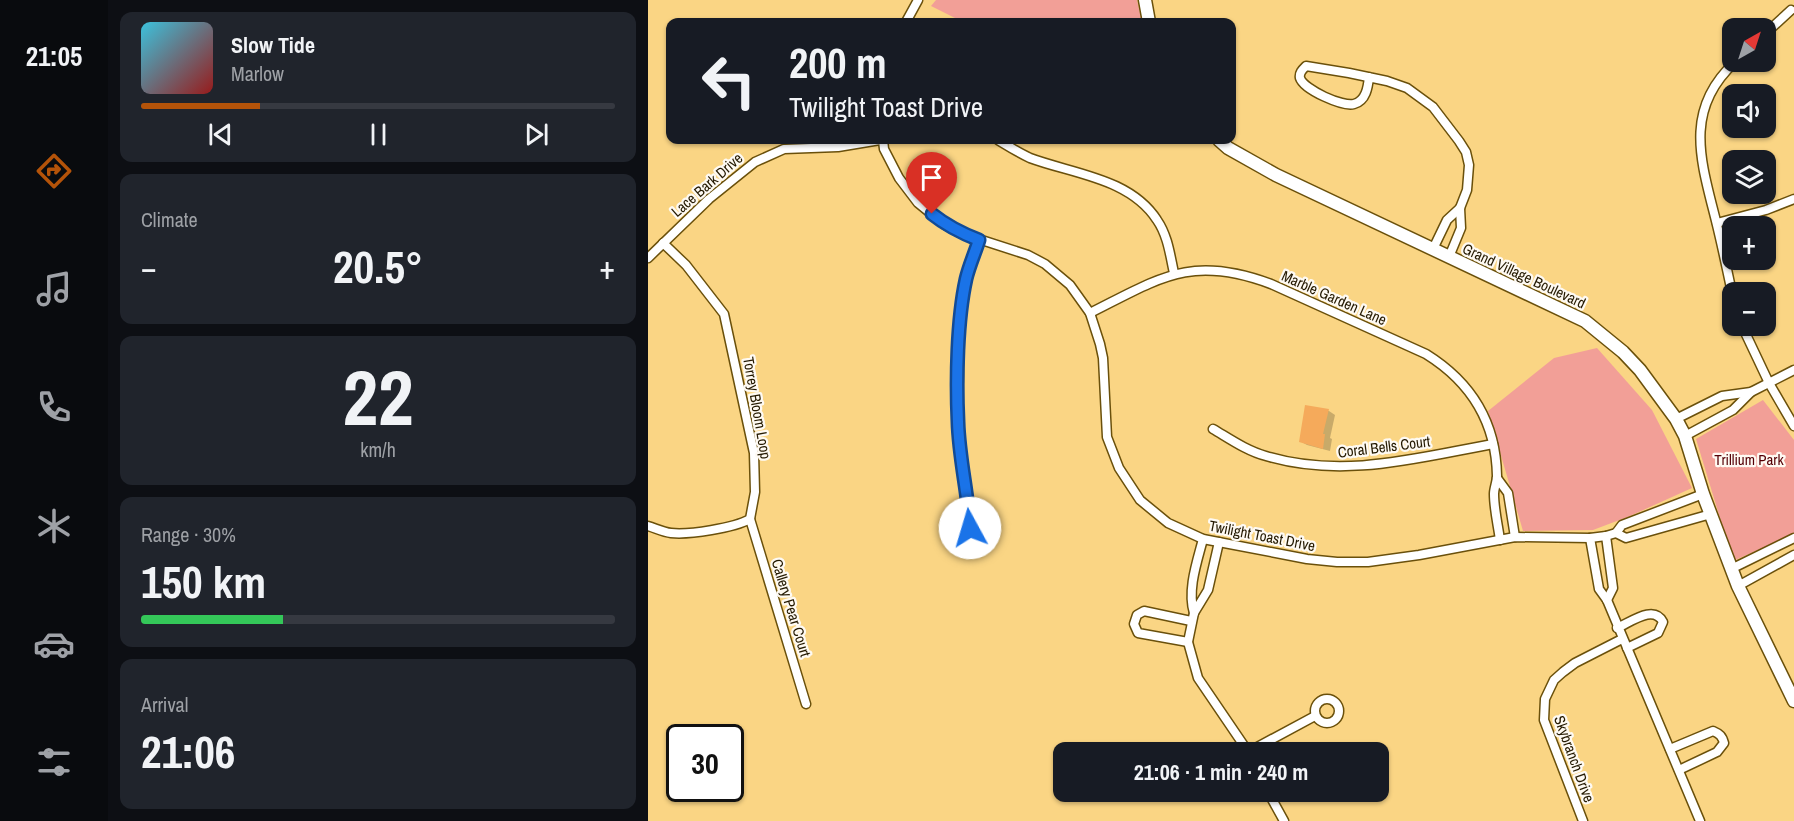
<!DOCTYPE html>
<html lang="en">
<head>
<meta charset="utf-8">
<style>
	body { margin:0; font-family:"Archivo Narrow",sans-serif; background:#20242c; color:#f1f3f6; height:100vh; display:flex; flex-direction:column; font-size:22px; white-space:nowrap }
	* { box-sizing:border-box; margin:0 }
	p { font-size:20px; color:#9ea1a6 }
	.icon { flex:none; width:33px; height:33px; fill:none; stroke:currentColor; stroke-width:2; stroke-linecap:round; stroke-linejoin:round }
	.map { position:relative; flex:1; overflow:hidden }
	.sheet { display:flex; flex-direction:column; gap:12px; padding:12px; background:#0d0f14; width:540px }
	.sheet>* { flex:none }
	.top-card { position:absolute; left:18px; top:18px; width:570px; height:126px; border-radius:12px; box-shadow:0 2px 4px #0004; background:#171b24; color:#f1f3f6; overflow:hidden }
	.needle { width:39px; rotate:39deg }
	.buttons { position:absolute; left:1074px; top:18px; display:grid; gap:12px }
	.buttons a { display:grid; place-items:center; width:54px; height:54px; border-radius:12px; background:#171b24; box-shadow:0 2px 4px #0004; font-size:30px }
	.speed { position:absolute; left:18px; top:724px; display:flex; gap:12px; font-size:30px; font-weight:700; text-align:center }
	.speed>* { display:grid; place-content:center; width:78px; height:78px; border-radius:50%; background:#171b24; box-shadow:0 2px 4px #0004; line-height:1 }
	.speed .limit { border:3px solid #111; border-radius:9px; background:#fff; color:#111 }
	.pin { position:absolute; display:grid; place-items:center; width:51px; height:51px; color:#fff; margin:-62px -26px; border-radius:50% 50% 50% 0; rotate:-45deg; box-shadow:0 0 6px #0007 }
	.pin .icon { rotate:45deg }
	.me { position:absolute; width:66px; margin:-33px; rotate:354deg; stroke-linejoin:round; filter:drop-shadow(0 0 4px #0008) }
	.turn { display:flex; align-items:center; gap:21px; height:126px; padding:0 24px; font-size:27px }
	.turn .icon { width:78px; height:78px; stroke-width:2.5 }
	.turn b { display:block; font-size:42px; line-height:51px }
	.big { font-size:45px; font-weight:800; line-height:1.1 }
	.sheet .widget { flex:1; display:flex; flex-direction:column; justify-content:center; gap:9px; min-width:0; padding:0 21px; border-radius:12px; background:#20242c }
	.sheet .dial { align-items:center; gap:0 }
	.dial b { font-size:78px; line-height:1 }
	.song { display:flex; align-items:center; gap:18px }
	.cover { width:72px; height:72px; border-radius:9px; background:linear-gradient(135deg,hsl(190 70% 55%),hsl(0 70% 35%)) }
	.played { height:6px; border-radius:3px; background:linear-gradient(90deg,#b45309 25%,#363941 25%) }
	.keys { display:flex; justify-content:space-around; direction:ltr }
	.heat { display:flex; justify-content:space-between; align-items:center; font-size:33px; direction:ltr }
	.charge { height:9px; border-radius:4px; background:linear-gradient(90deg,#34c759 30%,#363941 0) }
	.trip { position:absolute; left:405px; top:742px; width:336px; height:60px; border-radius:12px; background:#171b24; box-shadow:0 2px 4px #0004; font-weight:800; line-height:60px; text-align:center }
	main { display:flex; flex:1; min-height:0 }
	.dock { display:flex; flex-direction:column; width:108px; justify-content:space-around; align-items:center; background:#090b0e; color:#9ea1a6 }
	.dock .icon { width:42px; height:42px }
	.dock .selected { color:#b45309 }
	.dock b { font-size:27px; color:#f1f3f6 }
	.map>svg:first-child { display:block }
	.green { fill:#f29f97 }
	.shadow { fill:#0003 }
	.building { fill:#f5aa5b }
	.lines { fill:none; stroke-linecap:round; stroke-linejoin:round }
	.street-casing { stroke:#6a500b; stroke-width:11 }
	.secondary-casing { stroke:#6a500b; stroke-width:15 }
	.street { stroke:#fff; stroke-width:8 }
	.secondary { stroke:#fff; stroke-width:12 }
	.route-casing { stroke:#114b97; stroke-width:15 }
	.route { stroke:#1a73e8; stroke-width:10 }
	.labels { text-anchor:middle; stroke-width:4.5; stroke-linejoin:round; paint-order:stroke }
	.street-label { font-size:15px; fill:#241901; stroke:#fefaf3 }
	.park-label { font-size:15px; fill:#550006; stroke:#fefaf3 }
</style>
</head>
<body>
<main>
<nav class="dock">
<b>21:05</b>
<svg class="icon selected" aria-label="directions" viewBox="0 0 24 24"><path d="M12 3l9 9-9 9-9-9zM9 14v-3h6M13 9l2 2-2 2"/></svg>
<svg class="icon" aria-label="music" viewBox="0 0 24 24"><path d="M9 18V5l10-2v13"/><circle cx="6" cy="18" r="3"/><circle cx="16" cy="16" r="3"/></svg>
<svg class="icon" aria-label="phone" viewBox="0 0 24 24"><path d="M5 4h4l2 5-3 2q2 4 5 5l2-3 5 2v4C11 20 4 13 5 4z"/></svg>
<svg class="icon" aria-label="climate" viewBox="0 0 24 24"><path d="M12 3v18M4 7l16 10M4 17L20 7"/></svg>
<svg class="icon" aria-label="car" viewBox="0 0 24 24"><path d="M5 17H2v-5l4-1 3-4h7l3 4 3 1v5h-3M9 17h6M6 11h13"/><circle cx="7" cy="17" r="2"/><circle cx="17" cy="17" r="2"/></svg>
<svg class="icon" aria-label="filters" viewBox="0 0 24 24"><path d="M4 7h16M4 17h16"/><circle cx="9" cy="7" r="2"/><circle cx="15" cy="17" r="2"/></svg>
</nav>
<section class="sheet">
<div class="widget">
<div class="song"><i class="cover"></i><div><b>Slow Tide</b><p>Marlow</p></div></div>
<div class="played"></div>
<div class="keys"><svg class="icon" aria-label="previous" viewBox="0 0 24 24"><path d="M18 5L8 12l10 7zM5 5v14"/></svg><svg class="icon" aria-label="pause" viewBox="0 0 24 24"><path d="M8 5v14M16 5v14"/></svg><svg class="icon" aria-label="next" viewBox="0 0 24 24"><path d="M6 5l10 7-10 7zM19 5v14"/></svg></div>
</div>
<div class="widget"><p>Climate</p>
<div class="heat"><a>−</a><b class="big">20.5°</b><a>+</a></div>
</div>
<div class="widget dial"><b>22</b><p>km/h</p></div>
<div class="widget"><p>Range · 30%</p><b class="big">150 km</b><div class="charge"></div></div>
<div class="widget"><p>Arrival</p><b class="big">21:06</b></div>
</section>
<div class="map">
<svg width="1146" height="821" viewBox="0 0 1146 821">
	<rect width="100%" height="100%" fill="#fad584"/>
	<g class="green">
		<path d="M 288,0 L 489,0 L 494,22 L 315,22 L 283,6 Z"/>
		<path d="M 949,348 L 1004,410 L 1044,488 L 982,516 L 945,530 L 875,531 L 840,411 L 906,358 Z"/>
		<path d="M 1115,400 L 1146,440 L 1146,534 L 1085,561 L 1048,439 Z"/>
	</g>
	<path class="shadow" d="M 658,407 L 681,411 L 687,415 L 682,438 L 684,439 L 682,451 L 659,445 L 652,441 Z"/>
	<path class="building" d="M 657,405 L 681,409 L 675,434 L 677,434 L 675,449 L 651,442 Z"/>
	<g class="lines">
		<defs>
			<g id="street">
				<path d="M 258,22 L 270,0"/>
				<path d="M 1118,33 L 1143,10"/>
				<path d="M 721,77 C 720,87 718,101 706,104 C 695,107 656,90 652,78 C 651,73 654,70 658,66 L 701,73 L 739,81 L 759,88 L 785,107 L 811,141 L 818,152 L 821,165 L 819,190 L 812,208 L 813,228 L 801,257"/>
				<path d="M 235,140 L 236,149 L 251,178 L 270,203 L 297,225 L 312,233 L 380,255 L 397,264 L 422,285 L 442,313 L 452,344 L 455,358 L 459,437 L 471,468 L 492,500 L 520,523 L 555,539 L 659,559 L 689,562 L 720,562 L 771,555 L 867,537 L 942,538 L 958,536 L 968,533 L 974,525 L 1055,494"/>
				<path d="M 350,140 C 360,146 371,153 382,158 C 425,174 482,178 509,220 C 520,236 522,255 526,273"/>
				<path d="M 1069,223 L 1118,210 L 1146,199"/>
				<path d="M 785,249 L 799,220 L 812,208"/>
				<path d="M 0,258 L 61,199 L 107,162 L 136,149 L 190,147 L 232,140"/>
				<path d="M 1084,293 C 1079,269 1074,245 1068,221 C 1053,161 1035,110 1087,62"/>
				<path d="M 442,313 C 512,278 543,254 623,284 L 778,354 C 823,382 848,422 849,476 C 849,482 846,488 846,494 C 846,509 850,525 852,540"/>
				<path d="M 1094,326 L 1121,383 L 1146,426"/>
				<path d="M 1028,419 L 1074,396 L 1103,392 L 1146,370"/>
				<path d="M 565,429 C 582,439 599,451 618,456 C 695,479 768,458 845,444"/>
				<path d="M 1037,436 L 1085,410 L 1103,392"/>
				<path d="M 849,478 L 860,493 L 867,537"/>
				<path d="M 102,519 L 158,704"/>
				<path d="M 0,526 C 7,528 15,532 23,533 C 41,535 86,528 102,519 L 107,492 L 106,453 L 76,314 L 38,265 L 15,243"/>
				<path d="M 968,533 L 978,538 L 1063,514"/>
				<path d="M 958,536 L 965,588 L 959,600"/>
				<path d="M 942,538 L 951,589 L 959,600 L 1052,821"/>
				<path d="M 571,542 L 560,590 L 546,613 L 540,642 L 550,678 L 601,753"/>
				<path d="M 323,543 L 310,423 L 311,360 L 312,316 L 319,278 L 331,240"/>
				<path d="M 1083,569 L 1146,538"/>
				<path d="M 1090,586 L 1146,555"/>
				<path d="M 546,613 C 539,590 549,562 555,539"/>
				<path d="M 969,628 C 983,622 1006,604 1015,622 L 1010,633 L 979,648"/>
				<path d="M 540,642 L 490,633 L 486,624 L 489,615 L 496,611 L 543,621"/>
				<circle cx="679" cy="711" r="12"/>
				<path d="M 1022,749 L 1065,731 C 1072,734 1074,736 1076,743 L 1069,752 L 1031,770"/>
				<path d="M 600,752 L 667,716"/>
				<path d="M 620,792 L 636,821"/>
				<path d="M 935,821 L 896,720 L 897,699 L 906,680 L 915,672 L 927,663 L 974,639"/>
			</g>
			<g id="secondary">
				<path d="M 497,0 L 501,22"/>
				<path d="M 571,140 L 580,148 L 628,175 L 937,321 L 975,352 L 992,370 L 1028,419 L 1037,436 L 1055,494 L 1090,586 L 1146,701"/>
			</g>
		</defs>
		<use href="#street" class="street-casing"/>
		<use href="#secondary" class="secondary-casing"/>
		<use href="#street" class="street"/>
		<use href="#secondary" class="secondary"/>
	</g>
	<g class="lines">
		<defs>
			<path id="route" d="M 284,214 C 299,226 313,233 331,240 C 327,253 321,266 318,279 C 309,320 308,380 310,422 C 311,458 320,493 322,528"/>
		</defs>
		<use href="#route" class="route-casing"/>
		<use href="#route" class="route"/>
	</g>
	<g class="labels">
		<g class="street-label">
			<text transform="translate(59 185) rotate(-41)" y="5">Lace Bark Drive</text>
			<text transform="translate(876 276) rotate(25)" y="5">Grand Village Boulevard</text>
			<text transform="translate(686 298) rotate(24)" y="5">Marble Garden Lane</text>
			<text transform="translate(109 408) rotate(80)" y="5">Torrey Bloom Loop</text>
			<text transform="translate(736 447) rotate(-7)" y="5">Coral Bells Court</text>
			<text transform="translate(614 536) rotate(11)" y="5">Twilight Toast Drive</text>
			<text transform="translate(143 608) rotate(73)" y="5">Callery Pear Court</text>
			<text transform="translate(926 759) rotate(70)" y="5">Skybranch Drive</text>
		</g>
		<g class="park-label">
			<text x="1101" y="465">Trillium Park</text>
		</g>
	</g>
</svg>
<div class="buttons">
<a><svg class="needle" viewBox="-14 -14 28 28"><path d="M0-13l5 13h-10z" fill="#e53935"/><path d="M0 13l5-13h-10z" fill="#9ea1a6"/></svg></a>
<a><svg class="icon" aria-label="sound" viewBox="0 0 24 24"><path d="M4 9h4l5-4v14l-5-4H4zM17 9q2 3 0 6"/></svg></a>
<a><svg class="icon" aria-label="layers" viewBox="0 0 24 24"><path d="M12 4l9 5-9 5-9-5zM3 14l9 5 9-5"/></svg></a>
<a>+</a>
<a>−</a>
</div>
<div class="speed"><div class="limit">30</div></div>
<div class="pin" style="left:284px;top:214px;background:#d93025"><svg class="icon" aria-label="arrive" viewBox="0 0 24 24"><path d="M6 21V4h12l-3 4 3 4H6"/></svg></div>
<svg class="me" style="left:322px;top:528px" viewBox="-20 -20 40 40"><circle r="19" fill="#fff"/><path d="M0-13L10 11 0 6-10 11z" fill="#1a73e8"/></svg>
<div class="trip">21:06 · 1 min · 240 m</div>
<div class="top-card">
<div class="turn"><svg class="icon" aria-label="left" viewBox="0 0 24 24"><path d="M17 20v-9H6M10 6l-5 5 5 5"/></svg><div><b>200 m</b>Twilight Toast Drive</div></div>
</div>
</div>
</main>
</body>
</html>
